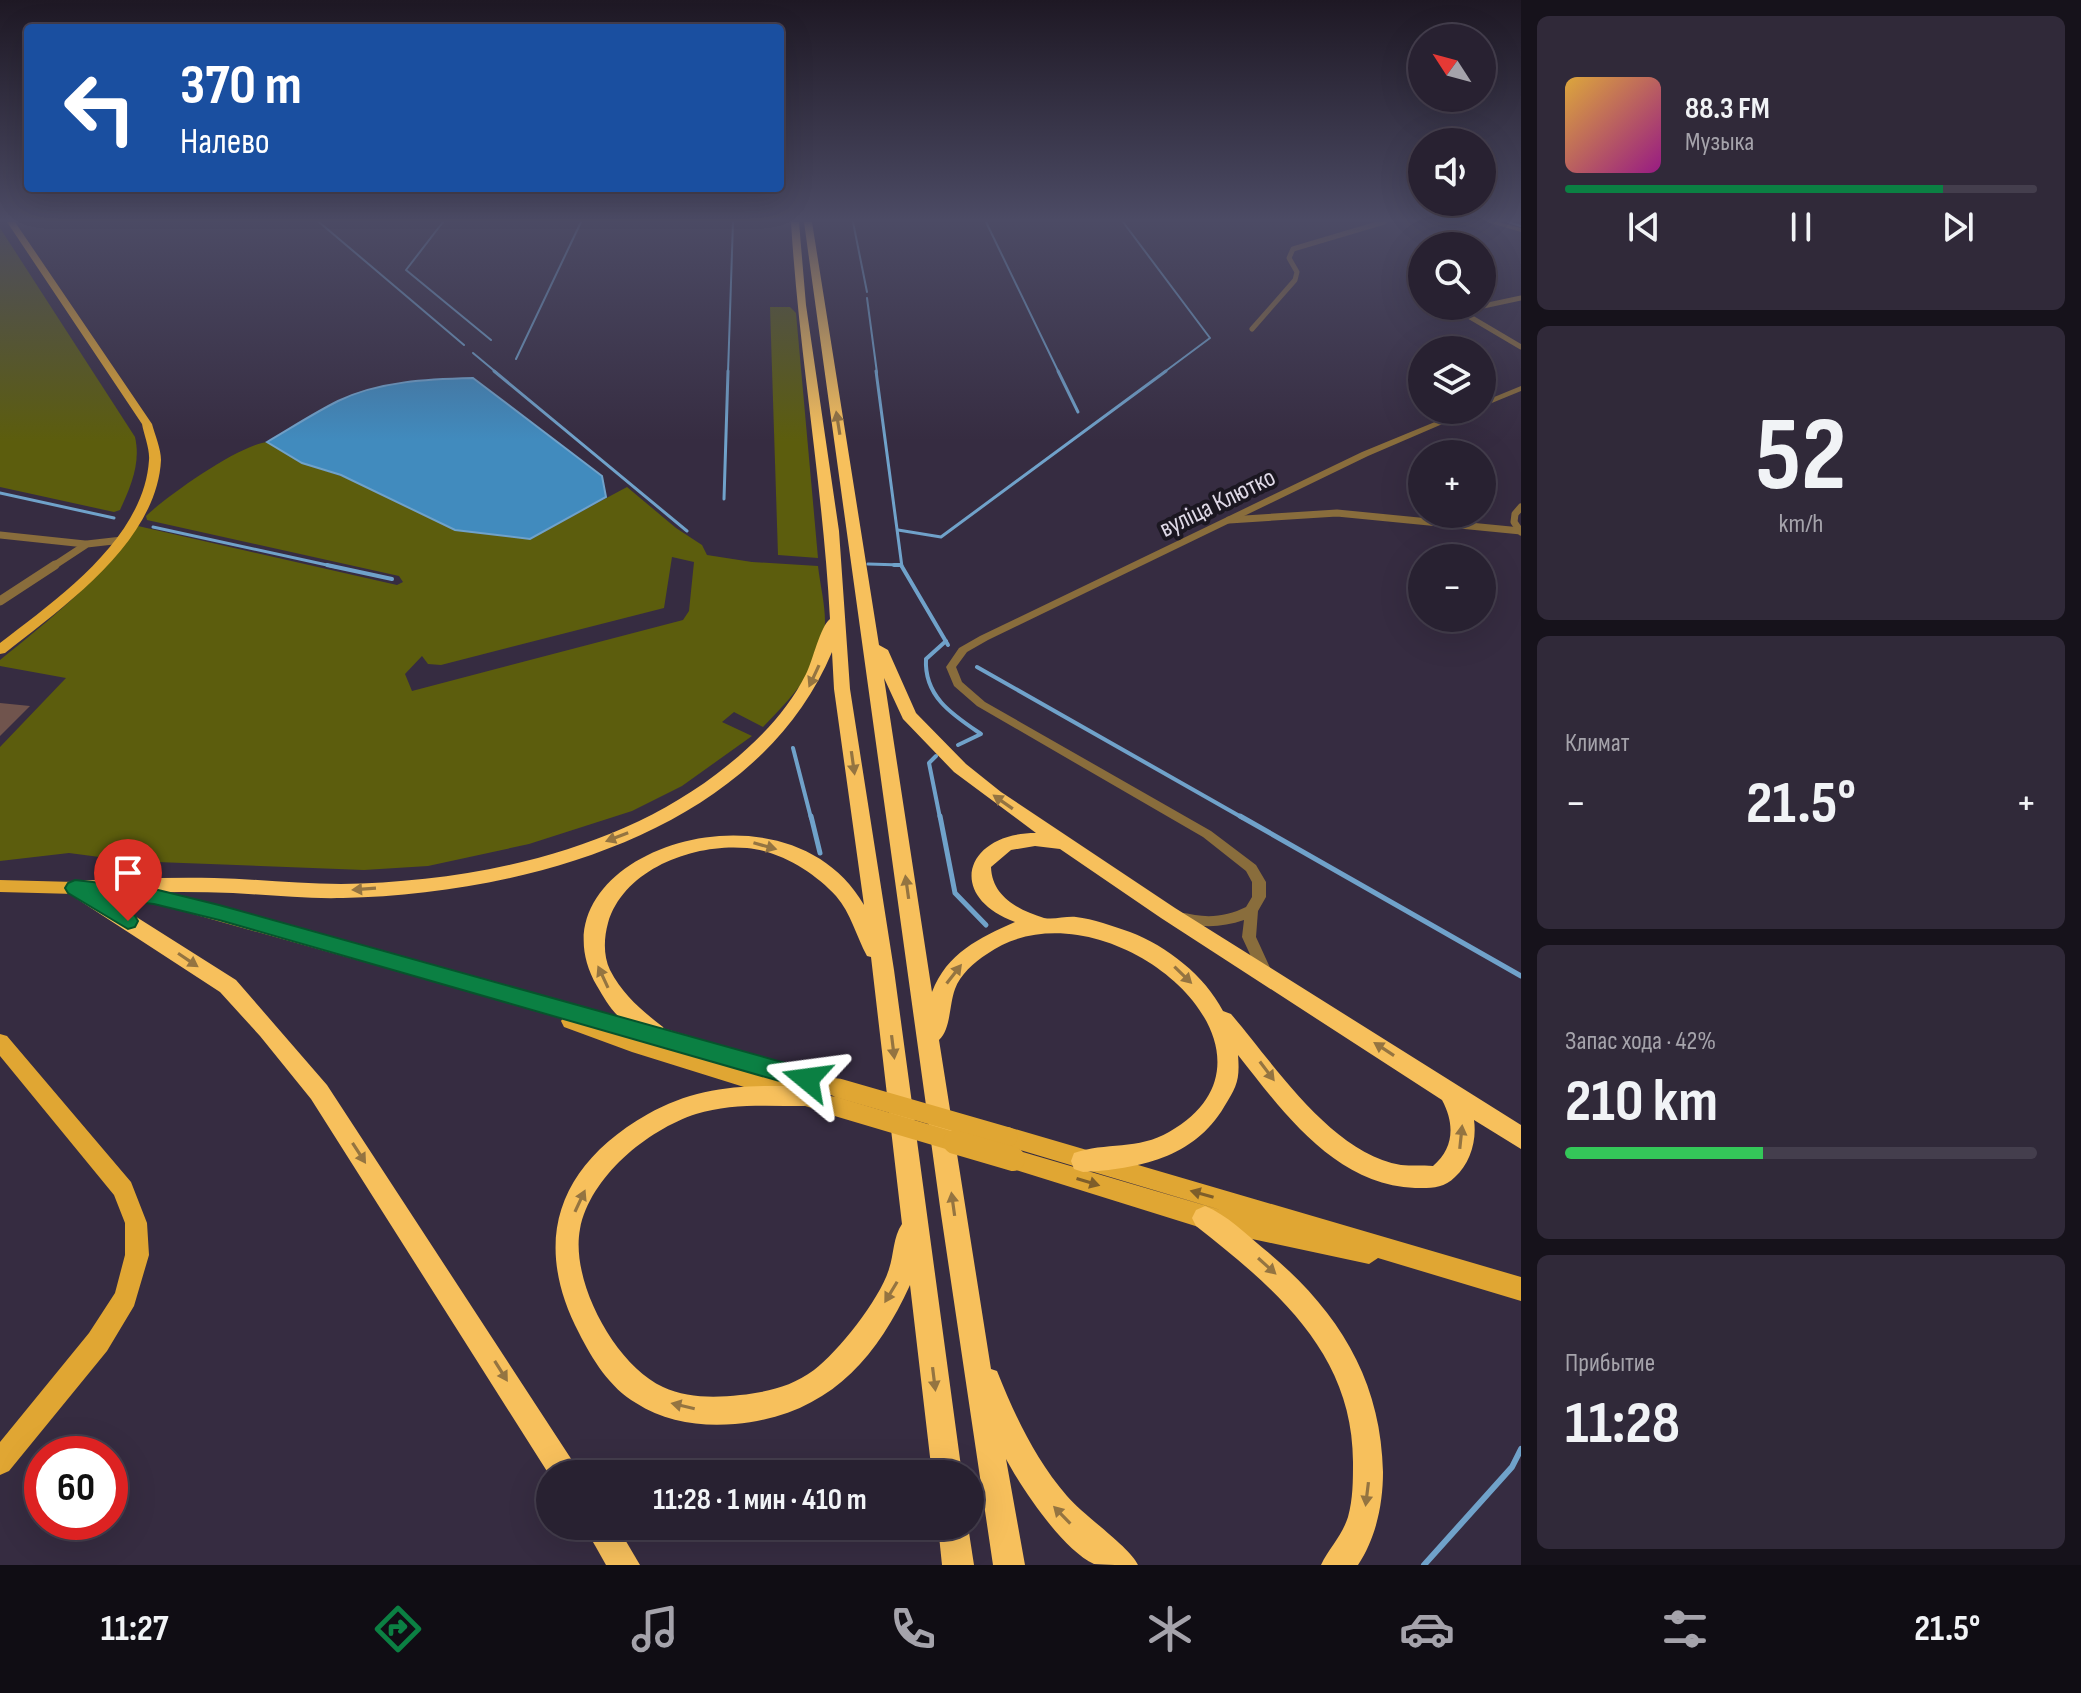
<!DOCTYPE html>
<html lang="ru">
<head>
<meta charset="utf-8">
<style>
	body { margin:0; font-family:"Sofia Sans Condensed",sans-serif; background:#302939; color:#f1f3f6; height:100vh; display:flex; flex-direction:column; font-size:30px; white-space:nowrap }
	* { box-sizing:border-box; margin:0 }
	p { font-size:26px; color:#a5a3ab }
	.icon { flex:none; width:44px; height:44px; fill:none; stroke:currentColor; stroke-width:2; stroke-linecap:round; stroke-linejoin:round }
	.map { position:relative; flex:1; overflow:hidden }
	.side { display:flex; flex-direction:column; gap:16px; padding:16px; background:#16121b; width:560px }
	.side>* { flex:none }
	.hud { position:absolute; left:24px; top:24px; width:760px; height:168px; border-radius:8px; box-shadow:0 8px 32px #0002,0 0 0 2px #443e4d; background:#1a4fa0; color:#fff; overflow:hidden }
	.needle { width:52px; rotate:306deg }
	.tools { position:absolute; left:1408px; top:24px; display:grid; gap:16px }
	.tools a { display:grid; place-items:center; width:88px; height:88px; border-radius:50%; background:#282131; box-shadow:0 8px 32px #0002,0 0 0 2px #443e4d; font-size:40px }
	.speed { position:absolute; left:24px; top:1436px; display:flex; gap:16px; font-size:40px; font-weight:700; text-align:center }
	.speed>* { display:grid; place-content:center; width:104px; height:104px; border-radius:50%; background:#282131; box-shadow:0 8px 32px #0002,0 0 0 2px #443e4d; line-height:1 }
	.speed .limit { border:12px solid #d22; background:#fff; color:#111 }
	.pin { position:absolute; display:grid; place-items:center; width:68px; height:68px; color:#fff; margin:-82px -34px; border-radius:50% 50% 50% 0; rotate:-45deg; box-shadow:0 0 8px #0007 }
	.pin .icon { rotate:45deg }
	.me { position:absolute; width:88px; margin:-44px; rotate:286deg; stroke-linejoin:round; filter:drop-shadow(0 0 6px #0008) }
	.turn { display:flex; align-items:center; gap:28px; height:168px; padding:0 24px; font-size:36px }
	.turn .icon { width:104px; height:104px; stroke-width:2.5 }
	.turn b { display:block; font-size:56px; line-height:68px }
	.big { font-size:60px; font-weight:700; line-height:1.1 }
	.side .card { flex:1; display:flex; flex-direction:column; justify-content:center; gap:12px; min-width:0; padding:0 28px; border-radius:12px; background:#302939 }
	.side .dial { align-items:center; gap:0 }
	.dial b { font-size:104px; line-height:1 }
	.song { display:flex; align-items:center; gap:24px }
	.cover { width:96px; height:96px; border-radius:12px; background:linear-gradient(135deg,hsl(40 70% 55%),hsl(310 70% 35%)) }
	.played { height:8px; border-radius:4px; background:linear-gradient(90deg,#0b8043 80%,#443e4d 80%) }
	.keys { display:flex; justify-content:space-around; direction:ltr }
	.heat { display:flex; justify-content:space-between; align-items:center; font-size:44px; direction:ltr }
	.charge { height:12px; border-radius:6px; background:linear-gradient(90deg,#34c759 42%,#443e4d 0) }
	.trip { position:absolute; left:536px; top:1460px; width:448px; height:80px; border-radius:40px; background:#282131; box-shadow:0 8px 32px #0002,0 0 0 2px #443e4d; font-weight:700; line-height:80px; text-align:center }
	.tabs { display:flex; height:128px; justify-content:space-around; align-items:center; background:#100d14; color:#a5a3ab }
	.tabs .icon { width:56px; height:56px }
	.tabs .current { color:#0b8043 }
	.tabs b { font-size:36px; color:#f1f3f6 }
	main { display:flex; flex:1; min-height:0 }
	.map>svg:first-child { display:block }
	.green { fill:#5c5d0d; fill-rule:evenodd }
	.water { fill:#418bbe; stroke:#70a2ca; stroke-width:2 }
	.lines { fill:none; stroke-linecap:round; stroke-linejoin:round }
	.stream-far4 { stroke:#70a2ca; stroke-width:2 }
	.stream-far3 { stroke:#70a2ca; stroke-width:3 }
	.stream-far2 { stroke:#70a2ca; stroke-width:4 }
	.stream-far1 { stroke:#70a2ca; stroke-width:5 }
	.stream { stroke:#70a2ca; stroke-width:6 }
	.building { fill:#70544d }
	.minor-far2 { stroke:#896d3c; stroke-width:5 }
	.minor-far1 { stroke:#896d3c; stroke-width:7 }
	.minor { stroke:#896d3c; stroke-width:9 }
	.tertiary { fill:#896d3c; fill-rule:evenodd }
	.primary { fill:#e0a633; fill-rule:evenodd }
	.motorway { fill:#f7c05c; fill-rule:evenodd }
	.primary-bridge-far1 { stroke:#e0a633; stroke-width:19 }
	.primary-bridge { stroke:#e0a633; stroke-width:24 }
	.oneway { fill:#947441 }
	.oneway2 { fill:#7e5e2a }
	.route { fill:#0b8043; stroke:#07532c; stroke-width:2 }
	.labels { text-anchor:middle; stroke-width:8; stroke-linejoin:round; paint-order:stroke }
	.far-street-label { font-size:26px; fill:#ded8e6; stroke:#1b1721 }
</style>
</head>
<body>
<main>
<div class="map">
<svg width="1521" height="1565" viewBox="0 0 1521 1565">
	<rect width="100%" height="100%" fill="#362c41"/>
	<g class="green">
		<path d="M 0,228 L 135,437 C 141,463 131,486 120,510 L 114,512 L 0,487 Z"/>
		<path d="M 770,307 L 790,307 L 796,313 L 818,558 L 778,555 Z"/>
		<path d="M 267,442 L 302,463 L 530,539 L 627,487 L 676,528 L 702,545 L 707,555 L 752,562 L 818,566 C 820,584 825,604 825,622 C 825,664 790,699 763,727 L 734,712 L 722,722 L 752,736 L 682,786 L 632,811 L 529,844 L 428,866 L 364,870 L 130,861 L 69,853 L 0,861 L 0,747 L 66,678 L 0,666 L 0,660 C 51,619 99,580 138,526 L 397,585 L 403,582 L 399,576 L 147,520 L 146,516 C 168,495 239,445 267,442 ZM 672,557 L 694,562 L 689,611 L 683,620 L 412,691 L 405,674 L 422,656 L 428,664 L 441,665 L 664,608 Z"/>
	</g>
	<path class="water" d="M 473,378 L 602,476 L 606,497 L 530,539 L 455,530 L 341,475 L 302,463 L 267,442 C 291,428 314,413 338,401 C 379,381 429,379 473,378 Z"/>
	<g class="lines">
		<g class="stream-far4">
			<path d="M 319,222 L 464,345"/>
			<path d="M 443,222 L 406,270 L 491,340"/>
			<path d="M 853,222 L 867,292"/>
			<path d="M 986,222 L 1059,373"/>
			<path d="M 1123,222 L 1210,338 L 1163,373"/>
			<path d="M 1508,222 L 1521,226"/>
			<path d="M 867,298 L 877,373"/>
			<path d="M 473,353 L 497,373"/>
			<path d="M 516,359 L 581,222"/>
			<path d="M 728,373 L 733,222"/>
		</g>
		<g class="stream-far3">
			<path d="M 494,371 L 687,531"/>
			<path d="M 876,371 L 902,567"/>
			<path d="M 1058,371 L 1078,412"/>
			<path d="M 0,493 L 114,518"/>
			<path d="M 724,499 L 728,371"/>
			<path d="M 153,527 L 336,567"/>
			<path d="M 898,530 L 941,537 L 1166,371"/>
			<path d="M 868,564 L 901,565"/>
		</g>
		<g class="stream-far2">
			<path d="M 327,565 L 392,579"/>
			<path d="M 894,565 L 901,565"/>
			<path d="M 901,565 L 948,645"/>
			<path d="M 946,641 L 926,659 C 924,697 953,715 981,734 L 958,745"/>
			<path d="M 977,667 L 1243,818"/>
			<path d="M 793,748 L 811,818"/>
			<path d="M 936,756 L 929,763 L 940,818"/>
		</g>
		<g class="stream-far1">
			<path d="M 811,816 L 820,853"/>
			<path d="M 940,816 L 955,893 L 986,925"/>
			<path d="M 1240,816 L 1521,976"/>
		</g>
		<path class="stream" d="M 1424,1565 L 1512,1467 L 1521,1449"/>
	</g>
	<path class="building" d="M 0,703 L 30,706 L 0,736 Z"/>
	<g class="lines">
		<g class="minor-far2">
			<path d="M 1521,298 L 1460,311 L 1521,347"/>
			<path d="M 1252,329 L 1295,280 L 1297,272 L 1289,258 L 1293,249 L 1384,222"/>
		</g>
		<g class="minor-far1">
			<path d="M 1521,507 L 1515,514 L 1514,522 L 1521,532"/>
			<path d="M 1229,520 L 1337,513 L 1521,531"/>
			<path d="M 0,535 L 85,544"/>
			<path d="M 52,567 L 87,544 L 122,540"/>
		</g>
		<path class="minor" d="M 0,601 L 55,565"/>
		<g class="tertiary">
			<path d="M 1487,222 L 1498,222 L 1521,228 L 1521,232 Z"/>
			<path d="M 1521,386 L 1521,391 L 1482,407 L 1482,402 Z"/>
			<path d="M 1464,410 L 1475,410 L 1368,456 L 988,640 L 967,652 L 956,667 L 962,682 L 985,702 L 1211,831 L 1256,865 L 1266,882 L 1266,897 L 1258,911 L 1256,937 L 1272,972 L 1270,976 L 1265,978 L 1260,976 L 1242,937 L 1244,920 C 1221,928 1199,928 1176,921 L 1174,917 L 1176,913 C 1183,912 1188,914 1195,915 C 1213,918 1230,915 1246,907 L 1252,897 L 1252,882 L 1246,871 L 1203,837 L 977,706 L 954,686 L 946,667 L 959,648 L 980,636 L 1362,452 Z"/>
		</g>
		<g class="primary">
			<path d="M 7,222 L 15,222 L 152,424 C 155,435 161,449 161,460 C 157,542 63,607 5,653 L 0,654 L 0,643 C 57,599 144,539 149,460 C 150,449 144,435 142,424 Z"/>
			<path d="M 0,880 L 75,882 L 154,889 L 491,983 L 655,1026 L 838,1079 L 845,1082 L 848,1088 L 845,1094 L 838,1097 L 642,1039 L 834,1097 L 841,1100 L 844,1106 L 841,1112 L 834,1115 L 632,1052 L 564,1027 L 561,1021 L 563,1018 L 154,903 L 75,894 L 0,892 Z"/>
			<path d="M 0,1034 L 7,1036 L 131,1182 L 147,1223 L 149,1255 L 134,1306 L 107,1351 L 9,1471 L 0,1475 L 0,1442 L 89,1333 L 115,1293 L 125,1255 L 125,1223 L 114,1195 L 0,1056 Z"/>
			<path d="M 1008,1127 L 1521,1277 L 1521,1301 L 1378,1258 L 1369,1264 L 1205,1229 L 1013,1169 L 1005,1166 L 1002,1159 L 1005,1152 L 1013,1149 L 1224,1211 L 1000,1144 L 997,1137 L 1000,1130 Z"/>
		</g>
		<g class="motorway">
			<path d="M 791,222 L 799,222 L 806,305 L 839,531 L 850,689 L 894,970 L 962,1474 L 932,1474 L 910,1285 C 874,1364 824,1416 735,1424 C 701,1427 665,1422 636,1403 C 610,1388 592,1359 579,1333 C 531,1241 558,1165 648,1114 C 688,1091 731,1085 776,1086 C 789,1086 801,1085 812,1089 L 816,1096 L 812,1103 L 804,1106 C 768,1106 730,1103 696,1114 C 647,1130 590,1177 580,1229 C 570,1281 615,1365 663,1387 C 686,1398 715,1398 740,1395 C 767,1392 791,1387 814,1370 C 838,1352 880,1299 889,1269 C 894,1254 893,1237 902,1224 L 871,957 L 867,956 C 856,936 851,913 836,896 C 815,873 780,851 747,848 C 695,843 624,868 608,923 C 604,937 603,956 610,970 C 623,995 641,1010 663,1027 L 666,1034 L 663,1041 C 646,1046 629,1027 618,1016 C 609,1007 603,996 597,986 C 522,856 785,767 864,905 L 834,689 L 832,652 C 756,833 522,894 343,898 C 306,899 270,895 233,893 C 189,891 144,892 100,894 L 236,980 L 327,1085 L 581,1474 L 550,1476 L 311,1099 L 260,1036 L 220,992 L 68,893 L 65,888 L 68,883 L 75,881 C 121,879 168,877 214,878 C 257,879 299,884 341,884 C 474,882 623,851 728,765 C 760,739 788,710 806,674 C 813,660 820,627 830,619 C 823,486 799,355 791,222 Z"/>
			<path d="M 804,222 L 812,222 L 879,645 L 888,650 L 916,713 L 966,764 L 1001,792 L 1175,908 L 1521,1125 L 1521,1149 L 1474,1120 C 1477,1141 1470,1163 1455,1177 C 1443,1189 1431,1188 1415,1188 C 1335,1185 1283,1112 1238,1055 C 1240,1080 1237,1086 1224,1107 C 1194,1158 1138,1169 1083,1172 L 1074,1169 L 1071,1161 L 1074,1153 C 1105,1142 1139,1150 1169,1132 C 1313,1050 1101,873 987,954 C 974,962 960,975 955,989 C 949,1005 951,1029 939,1040 L 991,1369 L 997,1371 C 1015,1416 1035,1459 1067,1496 C 1084,1516 1130,1547 1138,1565 C 1125,1565 1105,1565 1094,1564 C 1063,1550 1022,1489 1006,1459 L 1025,1565 L 993,1565 L 941,1214 ZM 884,678 L 903,719 L 954,772 L 1036,833 C 965,833 945,896 1015,922 C 979,938 947,953 932,992 ZM 1035,846 L 1060,849 L 1161,918 L 1442,1100 C 1455,1124 1454,1148 1433,1166 C 1422,1165 1411,1166 1401,1165 C 1331,1153 1274,1064 1231,1014 L 1223,1011 C 1205,976 1167,946 1130,932 C 1113,926 1093,919 1076,917 C 1066,916 1054,920 1044,918 C 1019,910 992,897 991,867 L 1011,850 Z"/>
			<path d="M 1205,1206 C 1227,1215 1246,1234 1264,1249 C 1336,1308 1381,1377 1383,1472 C 1383,1504 1376,1538 1358,1565 L 1321,1565 C 1329,1548 1342,1536 1348,1517 C 1353,1499 1353,1481 1353,1462 C 1353,1353 1275,1288 1196,1226 L 1192,1218 L 1196,1210 Z"/>
			<path d="M 584,1526 L 617,1526 L 640,1565 L 606,1565 Z"/>
			<path d="M 938,1526 L 968,1526 L 974,1565 L 942,1565 Z"/>
		</g>
		<g class="primary-bridge-far1">
			<path d="M 838,1088 L 1008,1137"/>
			<path d="M 834,1106 L 962,1144"/>
		</g>
		<path class="primary-bridge" d="M 955,1142 L 1013,1159"/>
	</g>
	<defs><path id="oneway-solid" d="M-6-.8H1V-3.2L6.5 0L1 3.2V.8H-6Z" transform="scale(2)"/></defs>
	<g class="oneway">
		<use href="#oneway-solid" transform="translate(838 423) rotate(-99)"/>
		<use href="#oneway-solid" transform="translate(814 676) rotate(115)"/>
		<use href="#oneway-solid" transform="translate(853 763) rotate(82)"/>
		<use href="#oneway-solid" transform="translate(1003 802) rotate(-145)"/>
		<use href="#oneway-solid" transform="translate(617 837) rotate(159)"/>
		<use href="#oneway-solid" transform="translate(765 846) rotate(16)"/>
		<use href="#oneway-solid" transform="translate(907 887) rotate(-98)"/>
		<use href="#oneway-solid" transform="translate(364 889) rotate(176)"/>
		<use href="#oneway-solid" transform="translate(188 960) rotate(34)"/>
		<use href="#oneway-solid" transform="translate(954 974) rotate(-52)"/>
		<use href="#oneway-solid" transform="translate(1183 975) rotate(44)"/>
		<use href="#oneway-solid" transform="translate(603 977) rotate(-115)"/>
		<use href="#oneway-solid" transform="translate(893 1047) rotate(83)"/>
		<use href="#oneway-solid" transform="translate(1384 1049) rotate(-147)"/>
		<use href="#oneway-solid" transform="translate(1267 1071) rotate(53)"/>
		<use href="#oneway-solid" transform="translate(1461 1137) rotate(-84)"/>
		<use href="#oneway-solid" transform="translate(359 1153) rotate(57)"/>
		<use href="#oneway-solid" transform="translate(580 1201) rotate(-65)"/>
		<use href="#oneway-solid" transform="translate(953 1204) rotate(-98)"/>
		<use href="#oneway-solid" transform="translate(1267 1266) rotate(42)"/>
		<use href="#oneway-solid" transform="translate(891 1292) rotate(121)"/>
		<use href="#oneway-solid" transform="translate(501 1371) rotate(58)"/>
		<use href="#oneway-solid" transform="translate(934 1379) rotate(83)"/>
		<use href="#oneway-solid" transform="translate(683 1406) rotate(-167)"/>
		<use href="#oneway-solid" transform="translate(1367 1494) rotate(97)"/>
		<use href="#oneway-solid" transform="translate(1062 1515) rotate(-134)"/>
	</g>
	<g class="oneway2">
		<use href="#oneway-solid" transform="translate(1088 1182) rotate(17)"/>
		<use href="#oneway-solid" transform="translate(1202 1194) rotate(-164)"/>
	</g>
	<linearGradient id="sky" x2="0" y2="1"><stop stop-color="#1e1824"/><stop offset="0.5" stop-color="#4c4b65"/><stop offset="1" stop-color="#4c4b65" stop-opacity="0"/></linearGradient>
	<rect width="1521" height="441" fill="url(#sky)"/>
	<path class="route" d="M 75,880 L 154,889 L 219,905 L 807,1069 L 815,1072 L 819,1079 L 815,1086 L 807,1089 L 219,920 L 154,904 L 108,899 L 135,916 L 138,921 L 135,927 L 128,929 L 68,893 L 65,888 L 68,883 Z"/>
	<g class="labels">
		<g class="far-street-label">
			<text transform="translate(1217 502) rotate(-26)" y="9">вуліца Клютко</text>
		</g>
	</g>
</svg>
<div class="tools">
<a><svg class="needle" viewBox="-14 -14 28 28"><path d="M0-13l5 13h-10z" fill="#e53935"/><path d="M0 13l5-13h-10z" fill="#a5a3ab"/></svg></a>
<a><svg class="icon" aria-label="sound" viewBox="0 0 24 24"><path d="M4 9h4l5-4v14l-5-4H4zM17 9q2 3 0 6"/></svg></a>
<a><svg class="icon" aria-label="search" viewBox="0 0 24 24"><circle cx="10" cy="10" r="6"/><path d="M15 15l6 6"/></svg></a>
<a><svg class="icon" aria-label="layers" viewBox="0 0 24 24"><path d="M12 4l9 5-9 5-9-5zM3 14l9 5 9-5"/></svg></a>
<a>+</a>
<a>−</a>
</div>
<div class="speed"><div class="limit">60</div></div>
<div class="pin" style="left:128px;top:921px;background:#d93025"><svg class="icon" aria-label="arrive" viewBox="0 0 24 24"><path d="M6 21V4h12l-3 4 3 4H6"/></svg></div>
<svg class="me" style="left:807px;top:1079px" viewBox="-20 -20 40 40"><path d="M0-17L14 15 0 8-14 15z" fill="#0b8043" stroke="#fff" stroke-width="4"/></svg>
<div class="trip">11:28 · 1 мин · 410 m</div>
<div class="hud">
<div class="turn"><svg class="icon" aria-label="left" viewBox="0 0 24 24"><path d="M17 20v-9H6M10 6l-5 5 5 5"/></svg><div><b>370 m</b>Налево</div></div>
</div>
</div>
<section class="side">
<div class="card">
<div class="song"><i class="cover"></i><div><b>88.3 FM</b><p>Музыка</p></div></div>
<div class="played"></div>
<div class="keys"><svg class="icon" aria-label="previous" viewBox="0 0 24 24"><path d="M18 5L8 12l10 7zM5 5v14"/></svg><svg class="icon" aria-label="pause" viewBox="0 0 24 24"><path d="M8 5v14M16 5v14"/></svg><svg class="icon" aria-label="next" viewBox="0 0 24 24"><path d="M6 5l10 7-10 7zM19 5v14"/></svg></div>
</div>
<div class="card dial"><b>52</b><p>km/h</p></div>
<div class="card"><p>Климат</p>
<div class="heat"><a>−</a><b class="big">21.5°</b><a>+</a></div>
</div>
<div class="card"><p>Запас хода · 42%</p><b class="big">210 km</b><div class="charge"></div></div>
<div class="card"><p>Прибытие</p><b class="big">11:28</b></div>
</section>
</main>
<nav class="tabs">
<b>11:27</b>
<svg class="icon current" aria-label="directions" viewBox="0 0 24 24"><path d="M12 3l9 9-9 9-9-9zM9 14v-3h6M13 9l2 2-2 2"/></svg>
<svg class="icon" aria-label="music" viewBox="0 0 24 24"><path d="M9 18V5l10-2v13"/><circle cx="6" cy="18" r="3"/><circle cx="16" cy="16" r="3"/></svg>
<svg class="icon" aria-label="phone" viewBox="0 0 24 24"><path d="M5 4h4l2 5-3 2q2 4 5 5l2-3 5 2v4C11 20 4 13 5 4z"/></svg>
<svg class="icon" aria-label="climate" viewBox="0 0 24 24"><path d="M12 3v18M4 7l16 10M4 17L20 7"/></svg>
<svg class="icon" aria-label="car" viewBox="0 0 24 24"><path d="M5 17H2v-5l4-1 3-4h7l3 4 3 1v5h-3M9 17h6M6 11h13"/><circle cx="7" cy="17" r="2"/><circle cx="17" cy="17" r="2"/></svg>
<svg class="icon" aria-label="filters" viewBox="0 0 24 24"><path d="M4 7h16M4 17h16"/><circle cx="9" cy="7" r="2"/><circle cx="15" cy="17" r="2"/></svg>
<b>21.5°</b>
</nav>
</body>
</html>
